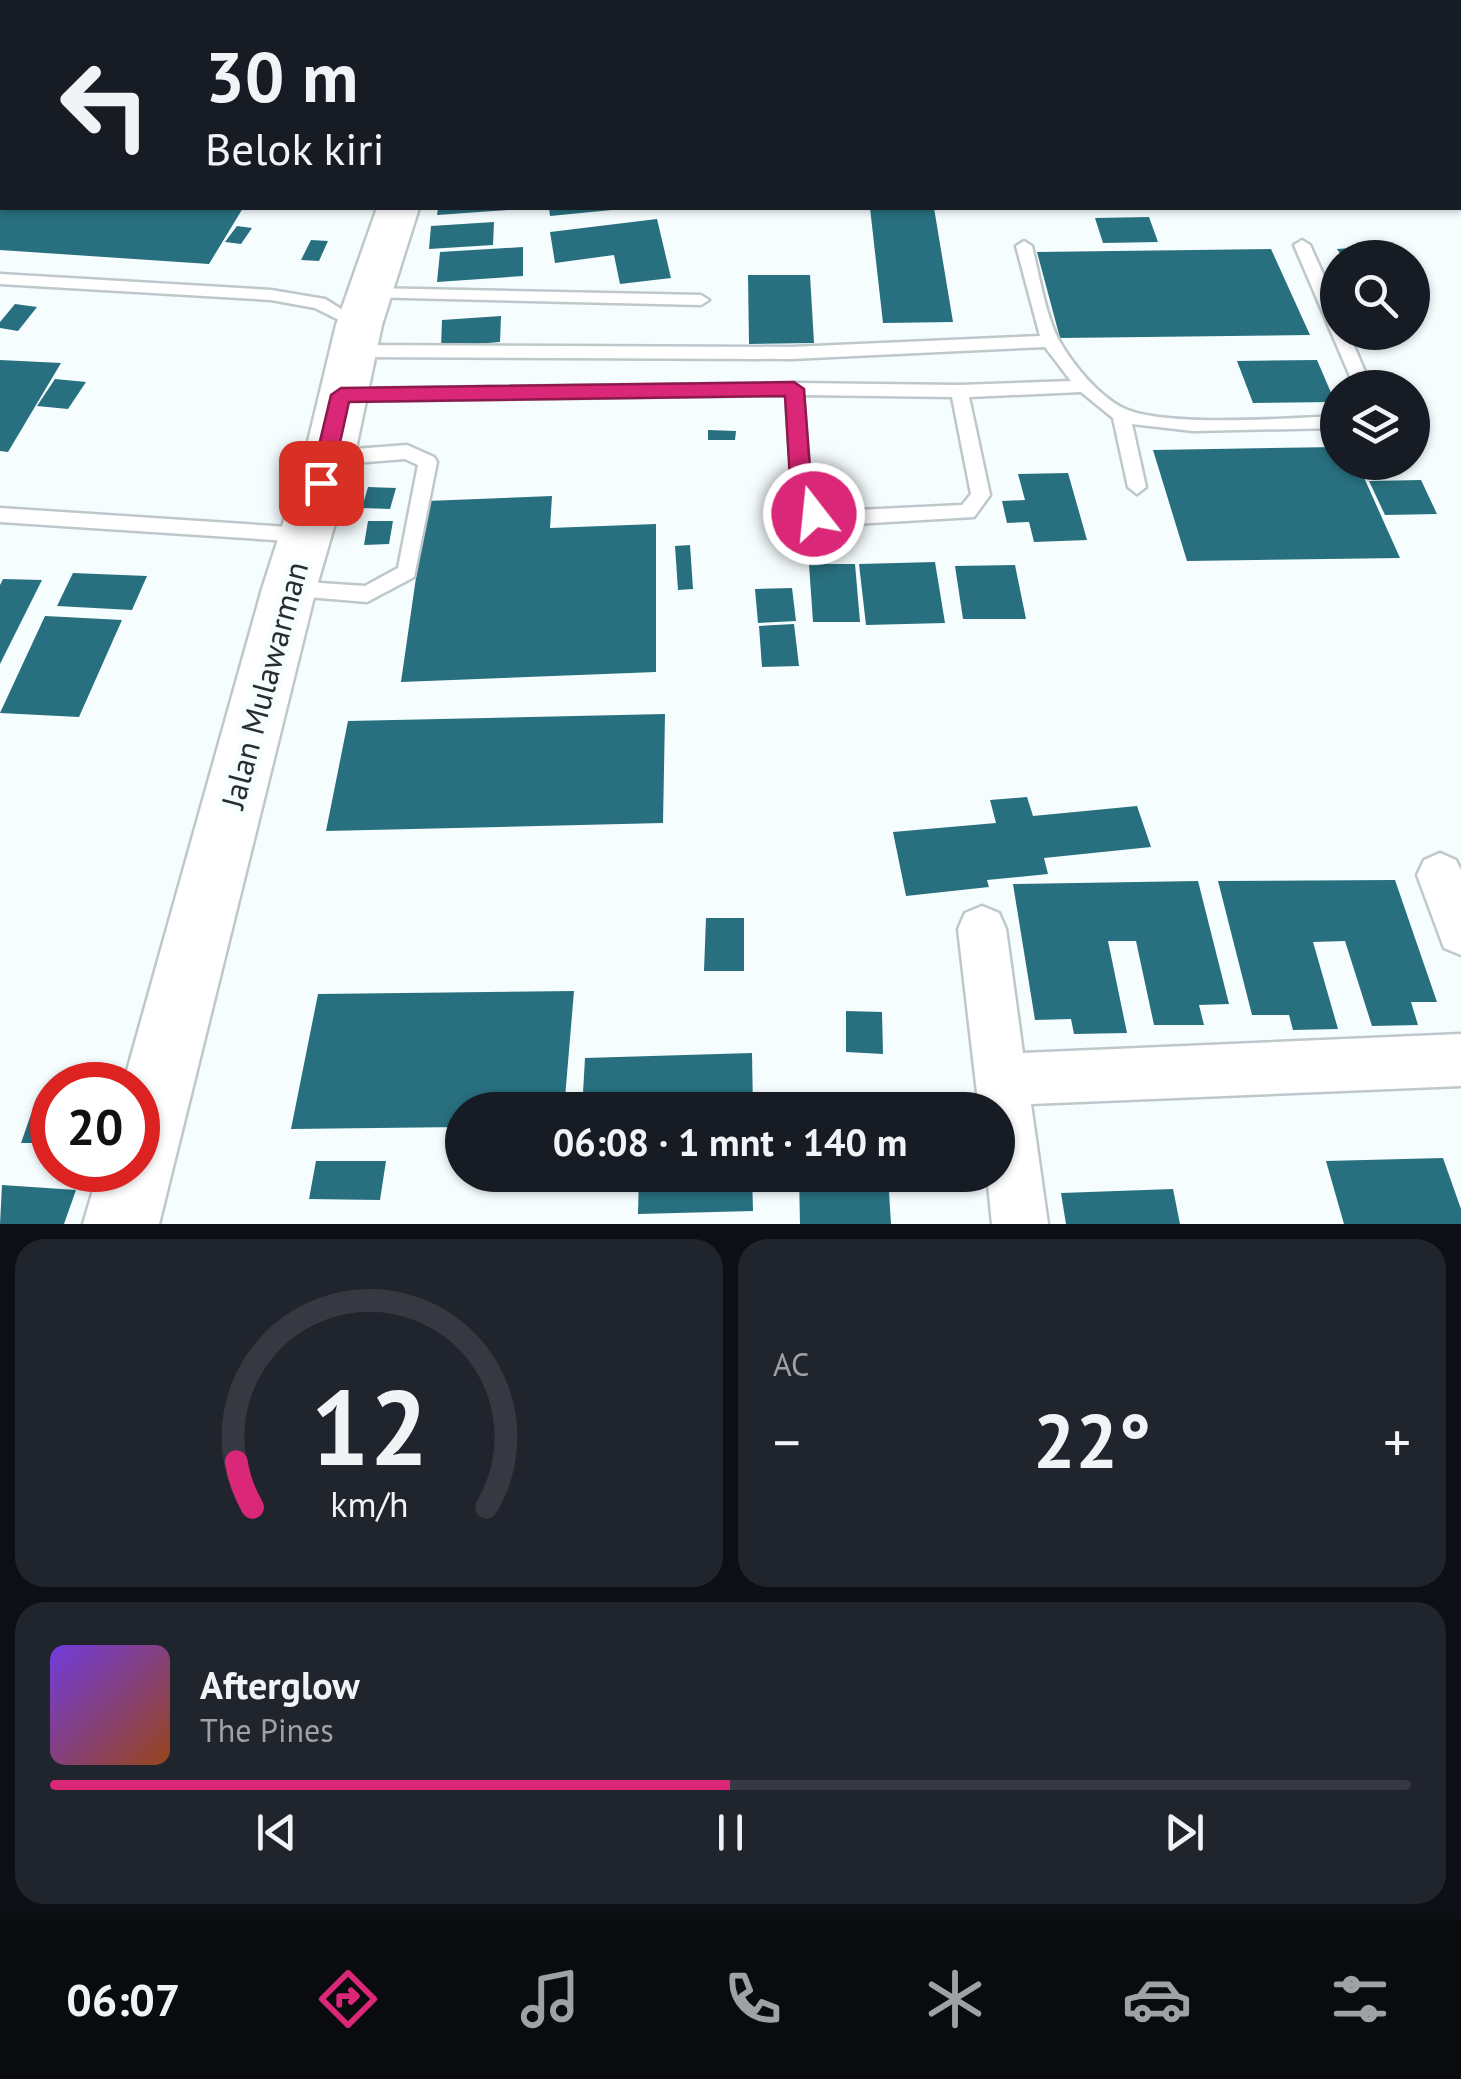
<!DOCTYPE html>
<html lang="id">
<head>
<meta charset="utf-8">
<style>
	body { margin:0; font-family:"PT Sans",sans-serif; background:#20242c; color:#f1f3f6; height:100vh; display:flex; flex-direction:column; font-size:38px; white-space:nowrap }
	* { box-sizing:border-box; margin:0 }
	p { font-size:32px; color:#9ea1a6 }
	.icon { flex:none; width:55px; height:55px; fill:none; stroke:currentColor; stroke-width:2; stroke-linecap:round; stroke-linejoin:round }
	.map { position:relative; height:1224px; overflow:hidden }
	.drawer { display:flex; flex-direction:column; gap:15px; padding:15px; background:#0d0f14; flex:1 }
	.drawer>* { flex:none }
	.banner { position:absolute; left:0px; top:0px; width:1462px; height:210px; box-shadow:0 2px 8px #0004; background:#171b24; color:#f1f3f6; overflow:hidden }
	.tools { position:absolute; left:1320px; top:240px; display:grid; gap:20px }
	.tools a { display:grid; place-items:center; width:110px; height:110px; border-radius:50%; background:#171b24; box-shadow:0 2px 8px #0004; font-size:50px }
	.speed { position:absolute; left:30px; top:1062px; display:flex; gap:20px; font-size:50px; font-weight:700; text-align:center }
	.speed>* { display:grid; place-content:center; width:130px; height:130px; border-radius:50%; background:#171b24; box-shadow:0 2px 8px #0004; line-height:1 }
	.speed .limit { border:15px solid #d22; background:#fff; color:#111 }
	.pin { position:absolute; display:grid; place-items:center; width:85px; height:85px; color:#fff; margin:-42px; border-radius:20px; box-shadow:0 5px 15px #0006 }
	.me { position:absolute; width:110px; margin:-55px; rotate:344deg; stroke-linejoin:round; filter:drop-shadow(0 0 8px #0008) }
	.turn { display:flex; align-items:center; gap:35px; height:210px; padding:0 40px; font-size:45px }
	.turn .icon { width:130px; height:130px; stroke-width:2.5 }
	.turn b { display:block; font-size:70px; line-height:85px }
	.big { font-size:75px; font-weight:800; line-height:1.1 }
	.drawer .tile { flex:1; display:flex; flex-direction:column; justify-content:center; gap:15px; min-width:0; padding:0 35px; border-radius:30px; background:#20242c }
	.drawer .dial { align-items:center; gap:0 }
	.dial svg { height:260px; overflow:visible; fill:none; stroke:#363941; stroke-width:7; stroke-linecap:round; text-anchor:middle }
	.dial text { fill:#f1f3f6; stroke:none }
	.song { display:flex; align-items:center; gap:30px }
	.cover { width:120px; height:120px; border-radius:15px; background:linear-gradient(135deg,hsl(260 70% 55%),hsl(20 70% 35%)) }
	.played { height:10px; border-radius:5px; background:linear-gradient(90deg,#db2777 50%,#363941 50%) }
	.keys { display:flex; justify-content:space-around; direction:ltr }
	.heat { display:flex; justify-content:space-between; align-items:center; font-size:55px; direction:ltr }
	.drawer .tiles { flex:1; display:grid; gap:15px; grid-template-columns:1fr 1fr }
	.tile:last-child { grid-column:span 2 }
	.trip { position:absolute; left:445px; top:1092px; width:570px; height:100px; border-radius:50px; background:#171b24; box-shadow:0 2px 8px #0004; font-weight:800; line-height:100px; text-align:center }
	.tab-bar { display:flex; height:160px; justify-content:space-around; align-items:center; background:#090b0e; color:#9ea1a6 }
	.tab-bar .icon { width:70px; height:70px }
	.tab-bar .current { color:#db2777 }
	.tab-bar b { font-size:45px; color:#f1f3f6 }
	.map>svg:first-child { display:block }
	.building { fill:#28707f }
	.lines { fill:none; stroke-linecap:round; stroke-linejoin:round }
	.lane-casing { stroke:#bec8cb; stroke-width:5 }
	.street-casing { stroke:#bec8cb; stroke-width:5 }
	.highway-casing { stroke:#bec8cb; stroke-width:5 }
	.lane { fill:#fff; fill-rule:evenodd }
	.street { fill:#fff; fill-rule:evenodd }
	.highway { fill:#fff; fill-rule:evenodd }
	.route { fill:#db2777; stroke:#8e194d; stroke-width:2.5 }
	.labels { text-anchor:middle; stroke-width:10; stroke-linejoin:round; paint-order:stroke }
	.street-label { font-size:32px; fill:#292c2d; stroke:#f6fdfe }
</style>
</head>
<body>
<div class="map">
<svg width="1461" height="1224" viewBox="0 0 1461 1224">
	<rect width="100%" height="100%" fill="#f6fdfe"/>
	<g class="building">
		<path d="M 0,208 L 243,208 L 209,264 L 0,250 Z"/>
		<path d="M 438,208 L 508,208 L 508,210 L 437,215 Z"/>
		<path d="M 549,208 L 612,208 L 612,210 L 550,216 Z"/>
		<path d="M 870,208 L 934,208 L 953,322 L 883,323 Z"/>
		<path d="M 1149,217 L 1158,242 L 1103,243 L 1095,218 Z"/>
		<path d="M 657,219 L 671,278 L 620,284 L 614,255 L 555,263 L 550,232 Z"/>
		<path d="M 494,222 L 493,245 L 429,249 L 431,226 Z"/>
		<path d="M 237,226 L 252,228 L 241,244 L 225,242 Z"/>
		<path d="M 311,240 L 328,241 L 319,261 L 301,260 Z"/>
		<path d="M 523,247 L 523,276 L 437,282 L 440,252 Z"/>
		<path d="M 1367,247 L 1375,258 L 1343,258 L 1337,249 Z"/>
		<path d="M 1271,249 L 1310,335 L 1060,338 L 1037,252 Z"/>
		<path d="M 748,275 L 810,275 L 814,343 L 749,344 Z"/>
		<path d="M 15,304 L 37,307 L 18,331 L 0,328 L 0,322 Z"/>
		<path d="M 501,316 L 500,342 L 441,347 L 442,320 Z"/>
		<path d="M 0,360 L 61,363 L 8,452 L 0,451 Z"/>
		<path d="M 1317,360 L 1335,402 L 1253,403 L 1237,361 Z"/>
		<path d="M 55,379 L 86,382 L 68,409 L 37,406 Z"/>
		<path d="M 708,430 L 736,431 L 735,440 L 708,440 Z"/>
		<path d="M 1338,447 L 1338,462 L 1357,462 L 1400,558 L 1187,561 L 1153,450 Z"/>
		<path d="M 1068,473 L 1087,540 L 1034,542 L 1029,522 L 1007,523 L 1002,501 L 1025,500 L 1018,474 Z"/>
		<path d="M 1421,480 L 1437,514 L 1385,515 L 1369,481 Z"/>
		<path d="M 368,487 L 396,488 L 390,509 L 362,508 Z"/>
		<path d="M 552,496 L 550,528 L 656,524 L 656,672 L 401,682 L 427,501 Z"/>
		<path d="M 368,521 L 393,521 L 389,544 L 364,545 Z"/>
		<path d="M 690,545 L 693,589 L 678,590 L 675,546 Z"/>
		<path d="M 935,562 L 945,623 L 866,625 L 859,564 Z"/>
		<path d="M 809,564 L 855,564 L 860,622 L 813,622 Z"/>
		<path d="M 1015,565 L 1026,619 L 963,619 L 955,566 Z"/>
		<path d="M 73,573 L 147,576 L 132,610 L 57,606 Z"/>
		<path d="M 3,579 L 42,580 L 0,664 L 0,585 Z"/>
		<path d="M 792,588 L 796,621 L 758,623 L 755,589 Z"/>
		<path d="M 45,616 L 122,620 L 79,717 L 0,713 Z"/>
		<path d="M 794,624 L 799,666 L 762,667 L 759,626 Z"/>
		<path d="M 665,714 L 663,823 L 326,831 L 348,721 Z"/>
		<path d="M 1027,797 L 1033,816 L 1137,806 L 1151,847 L 1044,858 L 1048,874 L 987,880 L 989,887 L 906,896 L 893,832 L 996,823 L 990,800 Z"/>
		<path d="M 1395,880 L 1437,1002 L 1411,1002 L 1418,1025 L 1372,1026 L 1345,941 L 1313,942 L 1338,1029 L 1293,1030 L 1289,1015 L 1252,1015 L 1218,881 Z"/>
		<path d="M 1198,881 L 1229,1004 L 1199,1005 L 1204,1025 L 1154,1025 L 1136,941 L 1108,941 L 1127,1033 L 1074,1034 L 1071,1019 L 1035,1020 L 1013,884 Z"/>
		<path d="M 706,918 L 744,918 L 744,971 L 704,971 Z"/>
		<path d="M 574,991 L 564,1110 L 462,1110 L 462,1127 L 291,1129 L 318,994 Z"/>
		<path d="M 846,1011 L 882,1012 L 883,1054 L 846,1052 Z"/>
		<path d="M 752,1053 L 753,1110 L 582,1110 L 585,1058 Z"/>
		<path d="M 37,1097 L 52,1097 L 52,1143 L 21,1143 Z"/>
		<path d="M 1443,1158 L 1461,1209 L 1461,1224 L 1344,1224 L 1326,1161 Z"/>
		<path d="M 316,1161 L 386,1161 L 380,1200 L 309,1199 Z"/>
		<path d="M 639,1175 L 752,1175 L 753,1211 L 638,1214 Z"/>
		<path d="M 799,1175 L 888,1175 L 891,1224 L 800,1224 Z"/>
		<path d="M 2,1185 L 76,1190 L 64,1224 L 0,1224 Z"/>
		<path d="M 1173,1189 L 1180,1224 L 1066,1224 L 1061,1193 Z"/>
	</g>
	<g class="lines">
		<defs>
			<g id="lane">
				<path d="M 632,0 L 650,0 L 651,2 L 633,2 Z"/>
				<path d="M 1302,240 L 1310,245 L 1338,307 L 1338,332 L 1348,332 L 1372,388 L 1355,388 L 1294,245 Z"/>
				<path d="M 1024,241 L 1032,246 C 1039,274 1046,318 1060,342 C 1074,366 1098,395 1123,408 C 1164,428 1289,418 1338,416 L 1338,428 L 1193,431 L 1132,424 L 1146,487 L 1137,494 L 1128,487 L 1113,418 L 1081,392 L 969,397 L 990,495 L 974,517 L 837,525 L 806,519 L 793,496 L 786,395 L 343,401 L 334,395 L 343,389 L 794,383 L 959,385 L 1071,381 L 1045,347 L 791,359 L 354,357 L 346,351 L 354,345 L 791,347 L 1040,336 L 1016,246 ZM 803,395 L 952,397 L 971,494 L 962,505 L 837,511 L 819,508 L 811,495 Z"/>
				<path d="M 0,274 L 271,290 L 325,299 L 367,325 L 359,330 L 315,308 L 271,300 L 0,284 Z"/>
				<path d="M 370,288 L 701,295 L 709,300 L 701,305 L 364,297 L 364,289 Z"/>
				<path d="M 407,445 L 434,457 L 437,462 L 414,577 L 367,602 L 284,595 L 281,589 L 284,583 L 291,581 L 365,586 L 398,568 L 418,465 L 405,459 L 329,465 L 320,458 L 329,451 Z"/>
				<path d="M 0,508 L 304,528 L 314,535 L 304,542 L 0,522 Z"/>
			</g>
			<g id="street">
				<path d="M 11,0 L 100,0 L 102,2 L 12,2 Z"/>
				<path d="M 1440,853 L 1456,860 L 1461,870 L 1461,955 L 1444,948 L 1417,875 L 1424,860 Z"/>
				<path d="M 982,906 L 999,913 L 1006,929 L 1023,1053 L 1461,1034 L 1461,1086 L 1031,1104 L 1048,1224 L 992,1224 L 987,1175 L 998,1175 L 998,1110 L 979,1110 L 958,929 L 965,913 Z"/>
			</g>
			<path id="highway" d="M 377,208 L 419,208 L 382,325 L 354,458 L 316,589 L 159,1224 L 83,1224 L 99,1170 L 138,1170 L 138,1085 L 123,1085 L 262,589 L 304,458 L 336,325 Z"/>
		</defs>
		<use href="#lane" class="lane-casing"/>
		<use href="#street" class="street-casing"/>
		<use href="#highway" class="highway-casing"/>
		<use href="#lane" class="lane"/>
		<use href="#street" class="street"/>
		<use href="#highway" class="highway"/>
	</g>
	<path class="route" d="M 794,382 L 804,389 L 812,495 L 824,514 L 814,522 L 806,520 L 791,496 L 785,396 L 349,402 L 331,483 L 321,491 L 310,483 L 331,395 L 341,388 Z"/>
	<g class="labels">
		<g class="street-label">
			<text transform="translate(265 685) rotate(-75)" y="11">Jalan Mulawarman</text>
		</g>
	</g>
</svg>
<div class="tools">
<a><svg class="icon" aria-label="search" viewBox="0 0 24 24"><circle cx="10" cy="10" r="6"/><path d="M15 15l6 6"/></svg></a>
<a><svg class="icon" aria-label="layers" viewBox="0 0 24 24"><path d="M12 4l9 5-9 5-9-5zM3 14l9 5 9-5"/></svg></a>
</div>
<div class="speed"><div class="limit">20</div></div>
<div class="pin" style="left:321px;top:483px;background:#d93025"><svg class="icon" aria-label="arrive" viewBox="0 0 24 24"><path d="M6 21V4h12l-3 4 3 4H6"/></svg></div>
<svg class="me" style="left:814px;top:514px" viewBox="-20 -20 40 40"><circle r="17" fill="#db2777" stroke="#fff" stroke-width="3"/><path d="M0-11L8 9 0 5-8 9z" fill="#fff"/></svg>
<div class="trip">06:08 · 1 mnt · 140 m</div>
<div class="banner">
<div class="turn"><svg class="icon" aria-label="left" viewBox="0 0 24 24"><path d="M17 20v-9H6M10 6l-5 5 5 5"/></svg><div><b>30 m</b>Belok kiri</div></div>
</div>
</div>
<section class="drawer">
<div class="tiles">
<div class="tile dial"><svg viewBox="0 0 100 80">
<path d="M14 69A42 42 0 1 1 86 69"/>
<path d="M14 69A42 42 0 0 1 9 55" stroke="#db2777"/>
<text x="50" y="56" font-size="32" font-weight="700">12</text>
<text x="50" y="72" font-size="11">km/h</text>
</svg></div>
<div class="tile"><p>AC</p>
<div class="heat"><a>−</a><b class="big">22°</b><a>+</a></div>
</div>
<div class="tile">
<div class="song"><i class="cover"></i><div><b>Afterglow</b><p>The Pines</p></div></div>
<div class="played"></div>
<div class="keys"><svg class="icon" aria-label="previous" viewBox="0 0 24 24"><path d="M18 5L8 12l10 7zM5 5v14"/></svg><svg class="icon" aria-label="pause" viewBox="0 0 24 24"><path d="M8 5v14M16 5v14"/></svg><svg class="icon" aria-label="next" viewBox="0 0 24 24"><path d="M6 5l10 7-10 7zM19 5v14"/></svg></div>
</div>
</div>
</section>
<nav class="tab-bar">
<b>06:07</b>
<svg class="icon current" aria-label="directions" viewBox="0 0 24 24"><path d="M12 3l9 9-9 9-9-9zM9 14v-3h6M13 9l2 2-2 2"/></svg>
<svg class="icon" aria-label="music" viewBox="0 0 24 24"><path d="M9 18V5l10-2v13"/><circle cx="6" cy="18" r="3"/><circle cx="16" cy="16" r="3"/></svg>
<svg class="icon" aria-label="phone" viewBox="0 0 24 24"><path d="M5 4h4l2 5-3 2q2 4 5 5l2-3 5 2v4C11 20 4 13 5 4z"/></svg>
<svg class="icon" aria-label="climate" viewBox="0 0 24 24"><path d="M12 3v18M4 7l16 10M4 17L20 7"/></svg>
<svg class="icon" aria-label="car" viewBox="0 0 24 24"><path d="M5 17H2v-5l4-1 3-4h7l3 4 3 1v5h-3M9 17h6M6 11h13"/><circle cx="7" cy="17" r="2"/><circle cx="17" cy="17" r="2"/></svg>
<svg class="icon" aria-label="filters" viewBox="0 0 24 24"><path d="M4 7h16M4 17h16"/><circle cx="9" cy="7" r="2"/><circle cx="15" cy="17" r="2"/></svg>
</nav>
</body>
</html>
